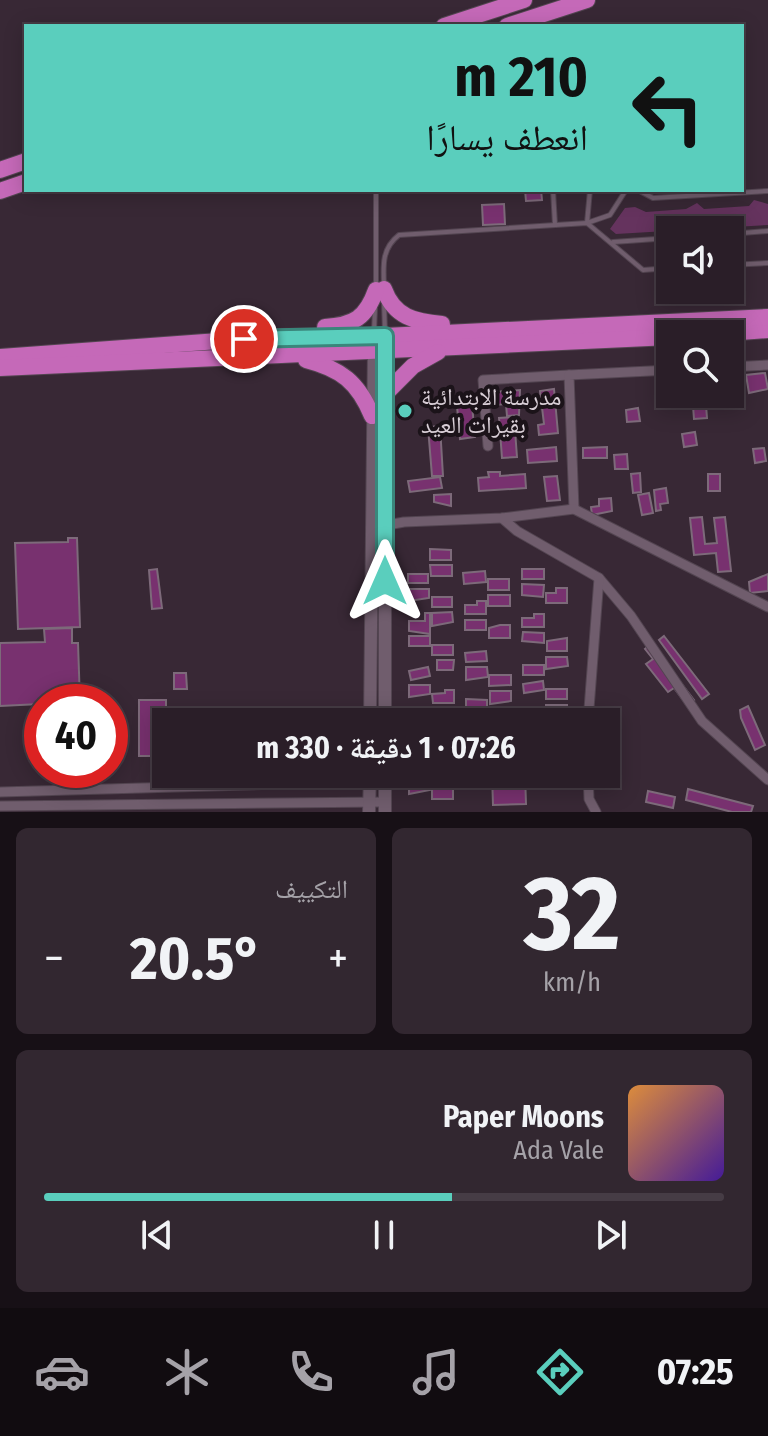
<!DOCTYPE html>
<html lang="ar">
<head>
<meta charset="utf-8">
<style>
	body { margin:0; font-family:"Fira Sans Condensed","Noto Naskh Arabic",sans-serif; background:#322730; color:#f1f3f6; direction:rtl; height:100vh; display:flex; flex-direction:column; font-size:30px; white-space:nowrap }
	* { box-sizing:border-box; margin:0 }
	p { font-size:26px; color:#a5a2a8 }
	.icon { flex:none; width:44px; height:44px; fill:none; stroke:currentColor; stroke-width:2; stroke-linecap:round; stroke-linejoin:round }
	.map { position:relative; height:812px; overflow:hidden; direction:ltr }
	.sheet { display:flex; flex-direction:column; gap:16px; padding:16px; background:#171016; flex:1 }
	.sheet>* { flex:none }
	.top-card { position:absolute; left:24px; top:24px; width:720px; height:168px; border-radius:0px; box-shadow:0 4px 20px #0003,0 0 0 2px #463c45; direction:rtl; background:#5acebd; color:#111; overflow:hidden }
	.buttons { position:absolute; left:656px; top:216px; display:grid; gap:16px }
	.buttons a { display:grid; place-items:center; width:88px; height:88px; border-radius:0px; background:#2a1e28; box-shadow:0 4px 20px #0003,0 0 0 2px #463c45; font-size:40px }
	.speed { position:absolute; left:24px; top:684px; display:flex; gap:16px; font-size:40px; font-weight:700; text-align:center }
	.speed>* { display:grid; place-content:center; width:104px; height:104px; border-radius:50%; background:#2a1e28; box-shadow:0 4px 20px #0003,0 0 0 2px #463c45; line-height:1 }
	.speed .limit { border:12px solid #d22; background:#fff; color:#111 }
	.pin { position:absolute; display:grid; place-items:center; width:68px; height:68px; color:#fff; margin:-34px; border:4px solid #fff; border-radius:50%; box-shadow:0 2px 8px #0007 }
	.me { position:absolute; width:88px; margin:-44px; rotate:0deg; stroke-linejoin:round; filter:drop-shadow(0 0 6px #0008) }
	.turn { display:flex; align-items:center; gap:28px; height:168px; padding:0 24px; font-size:36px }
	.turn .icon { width:104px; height:104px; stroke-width:2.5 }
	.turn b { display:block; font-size:56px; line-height:68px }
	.big { font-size:60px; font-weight:700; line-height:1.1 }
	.sheet .widget { flex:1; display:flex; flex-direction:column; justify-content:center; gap:12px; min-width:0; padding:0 28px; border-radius:12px; background:#322730 }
	.sheet .dial { align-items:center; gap:0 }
	.dial b { font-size:104px; line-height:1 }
	.song { display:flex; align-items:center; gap:24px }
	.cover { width:96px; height:96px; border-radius:12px; background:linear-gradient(135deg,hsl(30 70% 55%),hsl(260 70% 35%)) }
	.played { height:8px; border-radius:4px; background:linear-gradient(90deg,#5acebd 60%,#463c45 60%) }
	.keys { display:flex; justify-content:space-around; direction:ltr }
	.heat { display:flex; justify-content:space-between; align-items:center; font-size:44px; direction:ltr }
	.sheet .tiles { flex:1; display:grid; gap:16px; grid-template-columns:1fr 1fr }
	.widget:last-child { grid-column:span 2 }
	.trip { position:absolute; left:152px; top:708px; width:468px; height:80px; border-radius:0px; background:#2a1e28; box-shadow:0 4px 20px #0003,0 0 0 2px #463c45; font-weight:700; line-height:80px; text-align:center; direction:rtl }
	.dock { display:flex; height:128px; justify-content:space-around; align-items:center; background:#110c10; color:#a5a2a8 }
	.dock .icon { width:56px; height:56px }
	.dock .current { color:#5acebd }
	.dock b { font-size:36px; color:#f1f3f6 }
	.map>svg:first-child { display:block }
	.green { fill:#65335e }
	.building { fill:#78316f; stroke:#7d6a7a; stroke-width:2 }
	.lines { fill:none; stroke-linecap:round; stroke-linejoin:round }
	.lane-casing { stroke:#534551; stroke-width:6 }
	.street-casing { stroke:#534551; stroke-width:11 }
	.secondary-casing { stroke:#534551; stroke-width:14 }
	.highway-casing { stroke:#534551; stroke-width:18 }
	.lane { stroke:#705d6d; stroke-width:4 }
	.street { stroke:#705d6d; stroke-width:9 }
	.secondary { stroke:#705d6d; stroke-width:12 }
	.highway { stroke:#c569b8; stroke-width:16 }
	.route-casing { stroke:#3a867b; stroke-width:20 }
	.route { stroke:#5acebd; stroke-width:14 }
	.poi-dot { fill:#5acebd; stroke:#1b1319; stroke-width:3 }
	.labels { text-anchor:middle; stroke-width:8; stroke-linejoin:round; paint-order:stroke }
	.poi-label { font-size:24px; fill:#d8ced6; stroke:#1b1319; text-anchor:start }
</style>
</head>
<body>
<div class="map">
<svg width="768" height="812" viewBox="0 0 768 812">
	<rect width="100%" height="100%" fill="#382835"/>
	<path class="green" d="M 754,200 L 768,204 L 768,225 L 616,234 L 610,229 L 625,208 L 635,207 L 646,212 L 686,209 L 697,203 L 704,209 L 749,206 Z"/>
	<g class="building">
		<path d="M 525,190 L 541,190 L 542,200 L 526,201 Z"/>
		<path d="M 504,204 L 505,224 L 483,225 L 482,205 Z"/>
		<path d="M 765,373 L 768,389 L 749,393 L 746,375 Z"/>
		<path d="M 554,389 L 558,433 L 539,435 L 538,425 L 544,424 L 540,391 Z"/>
		<path d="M 520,390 L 519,415 L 507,416 L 506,404 L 495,405 L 494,392 Z"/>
		<path d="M 471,394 L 475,437 L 460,439 L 456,395 Z"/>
		<path d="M 706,405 L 707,418 L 694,419 L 693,406 Z"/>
		<path d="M 638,408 L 640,421 L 627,422 L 626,410 Z"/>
		<path d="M 514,417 L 517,457 L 502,458 L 499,418 Z"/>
		<path d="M 440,426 L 443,476 L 432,476 L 428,427 Z"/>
		<path d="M 695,432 L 697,445 L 684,447 L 682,434 Z"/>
		<path d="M 556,447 L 557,461 L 528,463 L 527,450 Z"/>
		<path d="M 607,447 L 607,458 L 583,458 L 583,448 Z"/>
		<path d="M 764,448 L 766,461 L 755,463 L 753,449 Z"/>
		<path d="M 627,454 L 628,469 L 615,469 L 614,455 Z"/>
		<path d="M 488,472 L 500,472 L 500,476 L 525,474 L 526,488 L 479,491 L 478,478 L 489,477 Z"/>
		<path d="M 640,473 L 641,492 L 633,493 L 631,474 Z"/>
		<rect x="708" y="474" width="12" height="17"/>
		<path d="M 557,476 L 560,500 L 547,501 L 544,477 Z"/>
		<path d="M 440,477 L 442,488 L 410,492 L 408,481 Z"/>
		<path d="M 666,488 L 668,503 L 660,504 L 661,510 L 656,511 L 654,490 Z"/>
		<path d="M 649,493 L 653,513 L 642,515 L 638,495 Z"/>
		<path d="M 451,494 L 451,506 L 434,502 L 434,495 Z"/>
		<path d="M 611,498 L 612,511 L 592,515 L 591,507 L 599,506 L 599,499 Z"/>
		<path d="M 702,517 L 705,544 L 717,543 L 714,518 L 725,517 L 731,571 L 718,572 L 716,553 L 694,555 L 690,518 Z"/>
		<path d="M 68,538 L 77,538 L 80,627 L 18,629 L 15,543 L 68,542 Z"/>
		<path d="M 430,549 L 451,550 L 451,560 L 430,560 Z"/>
		<path d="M 430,565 L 452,565 L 452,576 L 431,576 Z"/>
		<path d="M 157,569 L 162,608 L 152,609 L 149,570 Z"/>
		<rect x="522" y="569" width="22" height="10"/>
		<path d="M 485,571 L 486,582 L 464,584 L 463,573 Z"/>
		<rect x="408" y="574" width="20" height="9"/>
		<path d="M 768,574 L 768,591 L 750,593 L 749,582 Z"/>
		<rect x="488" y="579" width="21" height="11"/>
		<path d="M 522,584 L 544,585 L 543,597 L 522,595 Z"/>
		<path d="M 556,588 L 567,588 L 567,603 L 546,603 L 546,593 L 556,593 Z"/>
		<path d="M 408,589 L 429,589 L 429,598 L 408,601 Z"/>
		<rect x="488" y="595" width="22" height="11"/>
		<rect x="432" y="597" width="20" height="10"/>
		<path d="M 477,601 L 486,601 L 486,614 L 465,614 L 465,605 L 477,605 Z"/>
		<path d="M 452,612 L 453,622 L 432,626 L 432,613 Z"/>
		<path d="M 425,613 L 430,613 L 430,634 L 409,631 L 409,621 L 425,621 Z"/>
		<path d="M 534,614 L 544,614 L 544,627 L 522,627 L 522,618 L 534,618 Z"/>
		<rect x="465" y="620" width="21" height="10"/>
		<path d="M 500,625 L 510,625 L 510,638 L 489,638 L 489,628 Z"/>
		<path d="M 72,628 L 72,643 L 78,643 L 80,702 L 0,706 L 0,643 L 45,642 L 44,629 Z"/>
		<path d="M 523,632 L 544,633 L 544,643 L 522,641 Z"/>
		<rect x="409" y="636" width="21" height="10"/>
		<path d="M 664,636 L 709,694 L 702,699 L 659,640 Z"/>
		<path d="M 567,638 L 567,651 L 547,651 L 547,641 Z"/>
		<path d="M 651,644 L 694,700 L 687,705 L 674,688 L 668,692 L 646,664 L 653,659 L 645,649 Z"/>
		<rect x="432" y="645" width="21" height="10"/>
		<path d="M 486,651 L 487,661 L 466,662 L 465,653 Z"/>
		<path d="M 546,657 L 567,657 L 568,666 L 546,669 Z"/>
		<path d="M 437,660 L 454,660 L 453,670 L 437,670 Z"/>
		<rect x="523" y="665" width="21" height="10"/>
		<path d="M 428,667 L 430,676 L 411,680 L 409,671 Z"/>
		<path d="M 466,667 L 487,667 L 488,677 L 466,680 Z"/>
		<path d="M 174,673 L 186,673 L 187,689 L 174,689 Z"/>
		<path d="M 489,675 L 511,675 L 511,685 L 489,686 Z"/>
		<path d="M 543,681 L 544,690 L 524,693 L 523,684 Z"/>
		<path d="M 409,685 L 430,685 L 430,694 L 409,697 Z"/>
		<rect x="546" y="689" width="21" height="10"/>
		<path d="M 445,690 L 454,690 L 454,703 L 433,703 L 432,694 L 445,693 Z"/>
		<path d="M 490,691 L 511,691 L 511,701 L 490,704 Z"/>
		<path d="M 466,699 L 487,700 L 487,710 L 466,709 Z"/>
		<rect x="139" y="700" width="27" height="56"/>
		<path d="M 546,705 L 567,705 L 567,715 L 546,716 Z"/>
		<path d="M 748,706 L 765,745 L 755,750 L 741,718 L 740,710 Z"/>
		<path d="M 525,711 L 544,713 L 543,722 L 524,722 Z"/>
		<path d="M 492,774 L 525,774 L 526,804 L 493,805 Z"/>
		<path d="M 409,780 L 430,780 L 430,790 L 409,794 Z"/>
		<path d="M 445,786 L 453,786 L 453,799 L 432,799 L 432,789 L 445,789 Z"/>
		<path d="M 688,789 L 753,806 L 751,812 L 732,812 L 686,800 Z"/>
		<path d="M 648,791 L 675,797 L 673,808 L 646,802 Z"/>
	</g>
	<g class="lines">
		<defs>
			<g id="lane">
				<path d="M 553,190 L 555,225"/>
				<path d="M 590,190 L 587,223 L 610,215 L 626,190"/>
				<path d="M 638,190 L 653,198 L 768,191"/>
				<path d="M 730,234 L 768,231"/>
				<path d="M 613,242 L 670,238"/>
				<path d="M 730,265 L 768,263"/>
				<path d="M 384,285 C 383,265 382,248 399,235 L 587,223 L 643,270 L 670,268"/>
				<path d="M 376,288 L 376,190"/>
				<path d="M 384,302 L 385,333"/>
				<path d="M 374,332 L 375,308"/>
			</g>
			<g id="street">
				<path d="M 730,367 L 768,365"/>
				<path d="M 488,446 L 483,380 L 569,375"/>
				<path d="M 574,509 L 569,375 L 670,370"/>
				<path d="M 502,518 L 517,531 L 599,578 L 631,616 L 702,721 L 768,780"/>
				<path d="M 371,528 L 404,522 L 502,518 L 574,509 L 768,607"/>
				<path d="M 588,722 L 599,578"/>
				<path d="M 588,774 L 589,799 L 596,812"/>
				<path d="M 0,792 L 385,781"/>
				<path d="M 0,806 L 385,802"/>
			</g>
			<g id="secondary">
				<path d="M 370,722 L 374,345"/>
				<path d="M 385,722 L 385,345"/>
				<path d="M 369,812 L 370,774"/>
				<path d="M 385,812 L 385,774"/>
			</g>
			<g id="highway">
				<path d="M 444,26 L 524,0"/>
				<path d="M 507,26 L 587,0"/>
				<path d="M 0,170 L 26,161"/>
				<path d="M 0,191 L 26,182"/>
				<path d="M 384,289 C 394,317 415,322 442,324"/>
				<path d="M 325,327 C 354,325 366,318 376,290"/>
				<path d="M 714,334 L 768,330"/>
				<path d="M 0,357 L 274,337 L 385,336 L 768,317"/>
				<path d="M 306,360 C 341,369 358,382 372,416"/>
				<path d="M 0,368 L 670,337"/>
				<path d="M 384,395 L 413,366 L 438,352"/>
			</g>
		</defs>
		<use href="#lane" class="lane-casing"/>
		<use href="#street" class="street-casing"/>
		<use href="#secondary" class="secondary-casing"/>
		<use href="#highway" class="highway-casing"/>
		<use href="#lane" class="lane"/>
		<use href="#street" class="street"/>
		<use href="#secondary" class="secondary"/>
		<use href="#highway" class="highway"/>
	</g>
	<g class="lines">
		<defs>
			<path id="route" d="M 244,339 L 385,336 L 385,581"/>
		</defs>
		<use href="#route" class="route-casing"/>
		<use href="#route" class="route"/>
	</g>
	<circle class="poi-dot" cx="405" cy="411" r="8"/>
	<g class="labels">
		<g class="poi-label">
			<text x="421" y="405">مدرسة الابتدائية<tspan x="421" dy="28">بقيرات العيد</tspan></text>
		</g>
	</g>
</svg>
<div class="buttons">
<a><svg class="icon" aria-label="sound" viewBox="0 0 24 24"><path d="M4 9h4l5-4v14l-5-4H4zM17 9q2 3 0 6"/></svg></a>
<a><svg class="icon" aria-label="search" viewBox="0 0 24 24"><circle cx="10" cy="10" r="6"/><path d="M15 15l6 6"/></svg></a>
</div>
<div class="speed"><div class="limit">40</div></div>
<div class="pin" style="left:244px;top:339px;background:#d93025"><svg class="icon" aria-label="arrive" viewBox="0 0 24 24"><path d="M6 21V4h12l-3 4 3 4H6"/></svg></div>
<svg class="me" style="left:385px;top:581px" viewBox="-20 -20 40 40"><path d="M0-17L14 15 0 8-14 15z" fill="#5acebd" stroke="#fff" stroke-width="4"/></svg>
<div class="trip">07:26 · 1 دقيقة · 330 m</div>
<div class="top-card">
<div class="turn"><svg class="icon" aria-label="left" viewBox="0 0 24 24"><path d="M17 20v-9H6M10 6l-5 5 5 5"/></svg><div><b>210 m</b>انعطف يسارًا</div></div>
</div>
</div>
<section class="sheet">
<div class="tiles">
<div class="widget dial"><b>32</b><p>km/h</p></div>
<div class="widget"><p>التكييف</p>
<div class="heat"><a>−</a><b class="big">20.5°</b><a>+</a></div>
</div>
<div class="widget">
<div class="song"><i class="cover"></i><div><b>Paper Moons</b><p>Ada Vale</p></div></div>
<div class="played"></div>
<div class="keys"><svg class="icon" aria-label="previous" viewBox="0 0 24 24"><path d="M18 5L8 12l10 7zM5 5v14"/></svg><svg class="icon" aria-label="pause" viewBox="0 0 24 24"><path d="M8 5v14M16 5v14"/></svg><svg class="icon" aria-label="next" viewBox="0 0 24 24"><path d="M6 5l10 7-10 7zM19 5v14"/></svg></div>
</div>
</div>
</section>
<nav class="dock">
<b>07:25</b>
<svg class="icon current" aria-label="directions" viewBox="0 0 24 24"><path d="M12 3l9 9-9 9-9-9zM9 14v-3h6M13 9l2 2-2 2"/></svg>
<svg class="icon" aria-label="music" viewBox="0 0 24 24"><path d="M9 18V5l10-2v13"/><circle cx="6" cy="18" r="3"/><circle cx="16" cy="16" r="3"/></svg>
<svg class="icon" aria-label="phone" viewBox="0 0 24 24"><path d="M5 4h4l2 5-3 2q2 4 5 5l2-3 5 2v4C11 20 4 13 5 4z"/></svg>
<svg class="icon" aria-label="climate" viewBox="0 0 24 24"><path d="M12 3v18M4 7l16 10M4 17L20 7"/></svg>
<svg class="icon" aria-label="car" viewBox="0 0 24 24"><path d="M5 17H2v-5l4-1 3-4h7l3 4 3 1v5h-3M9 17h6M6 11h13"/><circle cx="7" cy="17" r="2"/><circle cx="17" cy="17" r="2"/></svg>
</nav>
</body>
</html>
